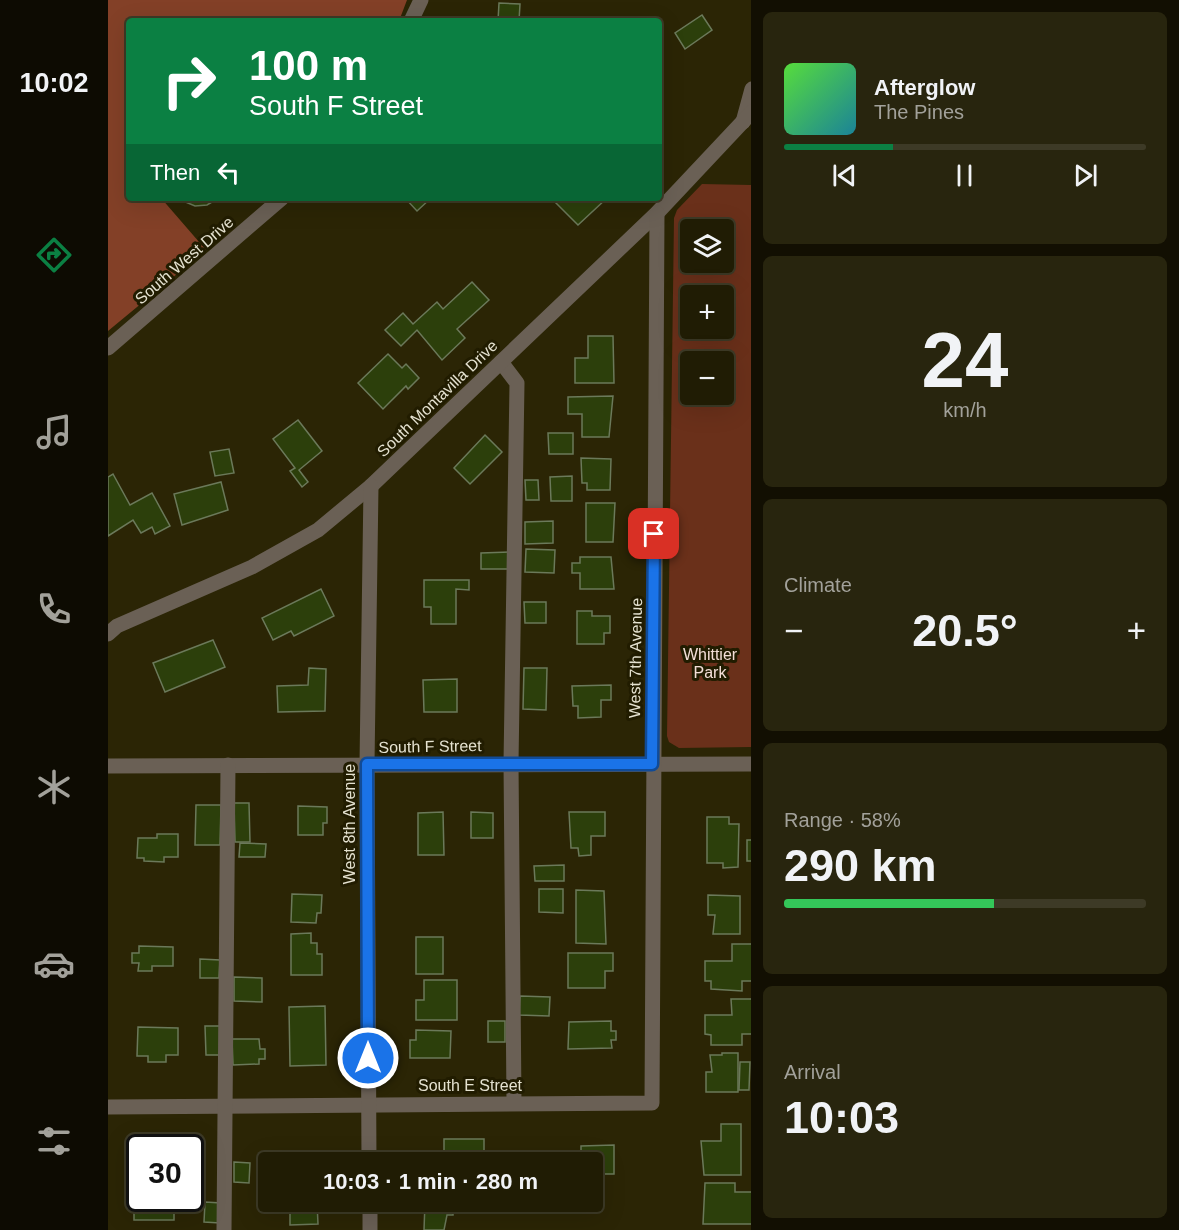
<!DOCTYPE html>
<html lang="en">
<head>
<meta charset="utf-8">
<style>
	body { margin:0; font-family:Arial,sans-serif; background:#28250e; color:#f1f3f6; height:100vh; display:flex; flex-direction:column; font-size:22px; white-space:nowrap }
	* { box-sizing:border-box; margin:0 }
	p { font-size:20px; color:#a2a19a }
	.icon { flex:none; width:33px; height:33px; fill:none; stroke:currentColor; stroke-width:2; stroke-linecap:round; stroke-linejoin:round }
	.map { position:relative; flex:1; overflow:hidden }
	.side { display:flex; flex-direction:column; gap:12px; padding:12px; background:#120f02; width:428px }
	.side>* { flex:none }
	.banner { position:absolute; left:18px; top:18px; width:536px; height:183px; border-radius:6px; box-shadow:0 6px 24px #0002,0 0 0 2px #3d3a26; background:#0b8043; color:#fff; overflow:hidden }
	.controls { position:absolute; left:572px; top:219px; display:grid; gap:12px }
	.controls a { display:grid; place-items:center; width:54px; height:54px; border-radius:6px; background:#201c04; box-shadow:0 6px 24px #0002,0 0 0 2px #3d3a26; font-size:30px }
	.speed { position:absolute; left:18px; top:1134px; display:flex; gap:12px; font-size:30px; font-weight:700; text-align:center }
	.speed>* { display:grid; place-content:center; width:78px; height:78px; border-radius:50%; background:#201c04; box-shadow:0 6px 24px #0002,0 0 0 2px #3d3a26; line-height:1 }
	.speed .limit { border:3px solid #111; border-radius:9px; background:#fff; color:#111 }
	.pin { position:absolute; display:grid; place-items:center; width:51px; height:51px; color:#fff; margin:-26px; border-radius:12px; box-shadow:0 3px 9px #0006 }
	.me { position:absolute; width:66px; margin:-33px; rotate:0deg; stroke-linejoin:round; filter:drop-shadow(0 0 4px #0008) }
	.turn { display:flex; align-items:center; gap:21px; height:126px; padding:0 24px; font-size:27px }
	.turn .icon { width:78px; height:78px; stroke-width:2.5 }
	.turn b { display:block; font-size:42px; line-height:51px }
	.then { display:flex; align-items:center; height:57px; padding:0 24px; background:#0003; gap:12px; font-size:22px }
	.big { font-size:45px; font-weight:700; line-height:1.1 }
	.side .widget { flex:1; display:flex; flex-direction:column; justify-content:center; gap:9px; min-width:0; padding:0 21px; border-radius:9px; background:#28250e }
	.side .dial { align-items:center; gap:0 }
	.dial b { font-size:78px; line-height:1 }
	.song { display:flex; align-items:center; gap:18px }
	.cover { width:72px; height:72px; border-radius:9px; background:linear-gradient(135deg,hsl(110 70% 55%),hsl(190 70% 35%)) }
	.played { height:6px; border-radius:3px; background:linear-gradient(90deg,#0b8043 30%,#3d3a26 30%) }
	.keys { display:flex; justify-content:space-around; direction:ltr }
	.heat { display:flex; justify-content:space-between; align-items:center; font-size:33px; direction:ltr }
	.charge { height:9px; border-radius:4px; background:linear-gradient(90deg,#34c759 58%,#3d3a26 0) }
	.trip { position:absolute; left:150px; top:1152px; width:345px; height:60px; border-radius:6px; background:#201c04; box-shadow:0 6px 24px #0002,0 0 0 2px #3d3a26; font-weight:700; line-height:60px; text-align:center }
	main { display:flex; flex:1; min-height:0 }
	.menu { display:flex; flex-direction:column; width:108px; justify-content:space-around; align-items:center; background:#0d0b02; color:#a2a19a }
	.menu .icon { width:42px; height:42px }
	.menu .active { color:#0b8043 }
	.menu b { font-size:27px; color:#f1f3f6 }
	.map>svg:first-child { display:block }
	.green { fill:#6a301a; fill-rule:evenodd }
	.forest { fill:#834027 }
	.building { fill:#2c3f0b; stroke:#6b795a; stroke-width:1.5 }
	.lines { fill:none; stroke-linecap:round; stroke-linejoin:round }
	.minor { stroke:#6a6055; stroke-width:15 }
	.route-casing { stroke:#114b97; stroke-width:15 }
	.route { stroke:#1a73e8; stroke-width:10 }
	.labels { text-anchor:middle; stroke-width:6; stroke-linejoin:round; paint-order:stroke }
	.street-label { font-size:16px; fill:#e5e2d0; stroke:#211c00 }
	.park-label { font-size:16px; fill:#f4dfd7; stroke:#211c00 }
</style>
</head>
<body>
<main>
<nav class="menu">
<b>10:02</b>
<svg class="icon active" aria-label="directions" viewBox="0 0 24 24"><path d="M12 3l9 9-9 9-9-9zM9 14v-3h6M13 9l2 2-2 2"/></svg>
<svg class="icon" aria-label="music" viewBox="0 0 24 24"><path d="M9 18V5l10-2v13"/><circle cx="6" cy="18" r="3"/><circle cx="16" cy="16" r="3"/></svg>
<svg class="icon" aria-label="phone" viewBox="0 0 24 24"><path d="M5 4h4l2 5-3 2q2 4 5 5l2-3 5 2v4C11 20 4 13 5 4z"/></svg>
<svg class="icon" aria-label="climate" viewBox="0 0 24 24"><path d="M12 3v18M4 7l16 10M4 17L20 7"/></svg>
<svg class="icon" aria-label="car" viewBox="0 0 24 24"><path d="M5 17H2v-5l4-1 3-4h7l3 4 3 1v5h-3M9 17h6M6 11h13"/><circle cx="7" cy="17" r="2"/><circle cx="17" cy="17" r="2"/></svg>
<svg class="icon" aria-label="filters" viewBox="0 0 24 24"><path d="M4 7h16M4 17h16"/><circle cx="9" cy="7" r="2"/><circle cx="15" cy="17" r="2"/></svg>
</nav>
<div class="map">
<svg width="644" height="1230" viewBox="0 0 644 1230">
	<rect width="100%" height="100%" fill="#2b2505"/>
	<path class="green" d="M 594,184 L 643,185 L 643,747 L 571,748 L 561,742 L 559,736 L 566,218 L 569,210 ZM 582,230 L 615,230 L 615,262 L 582,262 ZM 582,296 L 615,296 L 615,328 L 582,328 ZM 582,362 L 615,362 L 615,394 L 582,394 Z"/>
	<path class="forest" d="M 0,0 L 299,0 L 291,21 L 21,21 L 21,198 L 53,198 L 98,250 L 0,331 Z"/>
	<g class="building">
		<path d="M 391,3 L 412,4 L 411,21 L 390,21 Z"/>
		<path d="M 594,15 L 604,30 L 577,49 L 567,33 Z"/>
		<path d="M 68,198 L 111,198 L 99,205 L 87,206 Z"/>
		<path d="M 297,198 L 323,198 L 309,211 Z"/>
		<path d="M 451,198 L 499,198 L 470,225 L 447,202 Z"/>
		<path d="M 364,282 L 381,300 L 349,329 L 357,338 L 334,360 L 309,330 L 293,346 L 277,330 L 295,313 L 305,324 L 329,302 L 335,309 Z"/>
		<path d="M 480,336 L 505,336 L 506,383 L 467,383 L 467,358 L 480,358 Z"/>
		<path d="M 280,354 L 294,368 L 298,364 L 311,378 L 300,389 L 298,386 L 275,409 L 250,383 Z"/>
		<path d="M 505,396 L 501,437 L 474,437 L 474,414 L 460,414 L 460,397 Z"/>
		<path d="M 190,420 L 214,451 L 191,470 L 200,482 L 194,487 L 182,471 L 187,468 L 165,439 Z"/>
		<path d="M 440,433 L 465,433 L 465,454 L 441,454 Z"/>
		<path d="M 377,435 L 394,452 L 362,484 L 346,468 Z"/>
		<path d="M 121,449 L 126,473 L 107,476 L 102,452 Z"/>
		<path d="M 473,458 L 503,459 L 502,490 L 479,490 L 479,483 L 474,483 Z"/>
		<path d="M 5,474 L 22,505 L 44,493 L 62,526 L 47,534 L 44,527 L 33,533 L 25,520 L 0,536 L 0,477 Z"/>
		<path d="M 464,476 L 464,501 L 443,501 L 442,477 Z"/>
		<path d="M 417,480 L 430,480 L 431,500 L 418,500 Z"/>
		<path d="M 113,482 L 120,510 L 74,525 L 66,494 Z"/>
		<path d="M 478,503 L 507,503 L 505,542 L 478,542 Z"/>
		<path d="M 445,521 L 445,543 L 417,544 L 417,522 Z"/>
		<path d="M 418,549 L 447,550 L 446,573 L 417,572 Z"/>
		<path d="M 404,552 L 404,569 L 373,569 L 373,553 Z"/>
		<path d="M 472,557 L 503,557 L 506,589 L 472,589 L 472,573 L 464,573 L 464,563 L 472,563 Z"/>
		<path d="M 316,580 L 361,580 L 361,590 L 348,589 L 348,624 L 323,624 L 323,607 L 316,607 Z"/>
		<path d="M 213,589 L 226,616 L 186,636 L 183,631 L 165,640 L 154,618 Z"/>
		<path d="M 416,602 L 438,602 L 438,623 L 417,623 Z"/>
		<path d="M 469,611 L 484,611 L 484,616 L 502,616 L 502,633 L 496,633 L 496,644 L 469,644 Z"/>
		<path d="M 105,640 L 117,667 L 57,692 L 45,663 Z"/>
		<path d="M 201,668 L 218,669 L 217,711 L 170,712 L 169,686 L 200,685 Z"/>
		<path d="M 416,668 L 439,668 L 438,710 L 415,709 Z"/>
		<path d="M 349,679 L 349,712 L 316,712 L 315,680 Z"/>
		<path d="M 503,685 L 503,700 L 493,700 L 493,717 L 470,718 L 470,706 L 465,706 L 464,686 Z"/>
		<path d="M 126,803 L 141,803 L 142,842 L 127,842 Z"/>
		<path d="M 88,805 L 113,805 L 112,845 L 87,845 Z"/>
		<path d="M 190,806 L 219,807 L 219,823 L 215,823 L 215,835 L 190,835 Z"/>
		<path d="M 335,812 L 336,855 L 310,855 L 310,813 Z"/>
		<path d="M 363,812 L 385,813 L 385,838 L 363,838 Z"/>
		<path d="M 461,812 L 497,812 L 497,836 L 483,836 L 483,855 L 471,856 L 470,848 L 463,848 Z"/>
		<path d="M 599,817 L 621,817 L 621,824 L 631,824 L 630,867 L 615,868 L 615,863 L 599,863 Z"/>
		<path d="M 49,834 L 70,834 L 70,857 L 56,857 L 56,862 L 36,861 L 36,858 L 29,858 L 30,838 L 49,838 Z"/>
		<rect x="639" y="840" width="5" height="21"/>
		<path d="M 132,843 L 158,844 L 157,857 L 131,857 Z"/>
		<path d="M 456,865 L 456,881 L 427,881 L 426,866 Z"/>
		<path d="M 431,889 L 455,889 L 455,913 L 431,912 Z"/>
		<path d="M 468,890 L 496,891 L 498,944 L 468,943 Z"/>
		<path d="M 184,894 L 214,895 L 213,913 L 209,913 L 208,923 L 183,922 Z"/>
		<path d="M 600,895 L 632,896 L 632,934 L 605,934 L 607,915 L 600,915 Z"/>
		<path d="M 203,933 L 203,943 L 209,943 L 209,954 L 214,954 L 214,975 L 183,975 L 183,934 Z"/>
		<rect x="308" y="937" width="27" height="37"/>
		<path d="M 624,944 L 644,944 L 644,981 L 634,981 L 634,991 L 603,989 L 603,981 L 597,981 L 597,961 L 624,961 Z"/>
		<path d="M 31,946 L 65,947 L 65,966 L 44,966 L 44,971 L 30,971 L 31,963 L 24,963 L 24,953 L 31,953 Z"/>
		<path d="M 460,953 L 505,953 L 505,971 L 497,971 L 497,988 L 460,988 Z"/>
		<path d="M 92,959 L 112,960 L 111,978 L 92,978 Z"/>
		<path d="M 126,977 L 154,978 L 154,1002 L 126,1001 Z"/>
		<path d="M 316,980 L 349,980 L 349,1020 L 308,1020 L 308,1000 L 316,1000 Z"/>
		<path d="M 412,996 L 442,997 L 441,1016 L 411,1015 Z"/>
		<path d="M 623,999 L 644,999 L 644,1034 L 634,1034 L 634,1045 L 603,1045 L 603,1035 L 597,1034 L 597,1015 L 624,1015 Z"/>
		<path d="M 217,1006 L 218,1065 L 182,1066 L 181,1007 Z"/>
		<rect x="380" y="1021" width="17" height="21"/>
		<path d="M 503,1021 L 503,1031 L 508,1031 L 508,1040 L 503,1040 L 504,1048 L 460,1049 L 461,1022 Z"/>
		<path d="M 97,1026 L 112,1026 L 113,1055 L 98,1055 Z"/>
		<path d="M 30,1027 L 70,1028 L 70,1055 L 58,1055 L 58,1062 L 40,1062 L 40,1056 L 29,1056 Z"/>
		<path d="M 308,1030 L 343,1031 L 342,1058 L 302,1058 L 302,1040 L 308,1040 Z"/>
		<path d="M 124,1039 L 151,1039 L 152,1049 L 157,1049 L 157,1059 L 151,1059 L 151,1064 L 125,1065 Z"/>
		<path d="M 614,1053 L 630,1053 L 630,1092 L 598,1092 L 598,1072 L 604,1072 L 602,1055 L 614,1055 Z"/>
		<path d="M 632,1062 L 642,1062 L 641,1090 L 631,1090 Z"/>
		<path d="M 613,1124 L 633,1124 L 633,1175 L 596,1175 L 593,1141 L 613,1141 Z"/>
		<rect x="336" y="1139" width="40" height="23"/>
		<path d="M 82,1142 L 82,1148 L 32,1148 L 32,1174 L 26,1174 L 26,1145 Z"/>
		<path d="M 506,1145 L 506,1174 L 492,1174 L 492,1184 L 484,1184 L 484,1162 L 456,1162 L 456,1154 L 473,1156 L 473,1146 Z"/>
		<rect x="173" y="1152" width="43" height="10"/>
		<path d="M 126,1162 L 142,1163 L 141,1183 L 126,1182 Z"/>
		<path d="M 597,1183 L 627,1183 L 627,1192 L 644,1192 L 644,1224 L 595,1224 Z"/>
		<path d="M 26,1193 L 32,1193 L 32,1198 L 66,1198 L 66,1220 L 26,1220 Z"/>
		<path d="M 97,1202 L 113,1203 L 112,1223 L 96,1222 Z"/>
		<path d="M 182,1202 L 209,1202 L 210,1224 L 182,1225 Z"/>
		<path d="M 317,1202 L 345,1202 L 345,1215 L 339,1215 L 336,1230 L 316,1230 Z"/>
	</g>
	<g class="lines">
		<g class="minor">
			<path d="M 303,21 L 313,0"/>
			<path d="M 635,122 L 644,89"/>
			<path d="M 0,348 L 174,198"/>
			<path d="M 393,362 L 409,383 L 403,763 L 406,1102"/>
			<path d="M 0,634 L 9,626 L 144,567 L 210,530 L 263,486 L 549,213 L 644,112"/>
			<path d="M 0,766 L 644,764"/>
			<path d="M 0,1107 L 544,1103 L 549,213"/>
			<path d="M 261,1162 L 259,764 L 263,486"/>
			<path d="M 262,1202 L 262,1230"/>
			<path d="M 116,1230 L 120,765"/>
		</g>
	</g>
	<g class="lines">
		<defs>
			<path id="route" d="M 260,1058 L 259,764 L 544,764 L 546,534"/>
		</defs>
		<use href="#route" class="route-casing"/>
		<use href="#route" class="route"/>
	</g>
	<g class="labels">
		<g class="street-label">
			<text transform="translate(76 260) rotate(-41)" y="6">South West Drive</text>
			<text transform="translate(329 398) rotate(-44)" y="6">South Montavilla Drive</text>
			<text transform="translate(527 658) rotate(-89)" y="6">West 7th Avenue</text>
			<text transform="translate(322 746) rotate(-1)" y="6">South F Street</text>
			<text transform="translate(241 824) rotate(-90)" y="6">West 8th Avenue</text>
			<text x="362" y="1091">South E Street</text>
		</g>
		<g class="park-label">
			<text x="602" y="660">Whittier<tspan x="602" dy="18">Park</tspan></text>
		</g>
	</g>
</svg>
<div class="controls">
<a><svg class="icon" aria-label="layers" viewBox="0 0 24 24"><path d="M12 4l9 5-9 5-9-5zM3 14l9 5 9-5"/></svg></a>
<a>+</a>
<a>−</a>
</div>
<div class="speed"><div class="limit">30</div></div>
<div class="pin" style="left:546px;top:534px;background:#d93025"><svg class="icon" aria-label="arrive" viewBox="0 0 24 24"><path d="M6 21V4h12l-3 4 3 4H6"/></svg></div>
<svg class="me" style="left:260px;top:1058px" viewBox="-20 -20 40 40"><circle r="17" fill="#1a73e8" stroke="#fff" stroke-width="3"/><path d="M0-11L8 9 0 5-8 9z" fill="#fff"/></svg>
<div class="trip">10:03 · 1 min · 280 m</div>
<div class="banner">
<div class="turn"><svg class="icon" aria-label="right" viewBox="0 0 24 24"><path d="M7 20v-9h11M14 6l5 5-5 5"/></svg><div><b>100 m</b>South F Street</div></div>
<div class="then">Then<svg class="icon" aria-label="left" viewBox="0 0 24 24"><path d="M17 20v-9H6M10 6l-5 5 5 5"/></svg></div>
</div>
</div>
<section class="side">
<div class="widget">
<div class="song"><i class="cover"></i><div><b>Afterglow</b><p>The Pines</p></div></div>
<div class="played"></div>
<div class="keys"><svg class="icon" aria-label="previous" viewBox="0 0 24 24"><path d="M18 5L8 12l10 7zM5 5v14"/></svg><svg class="icon" aria-label="pause" viewBox="0 0 24 24"><path d="M8 5v14M16 5v14"/></svg><svg class="icon" aria-label="next" viewBox="0 0 24 24"><path d="M6 5l10 7-10 7zM19 5v14"/></svg></div>
</div>
<div class="widget dial"><b>24</b><p>km/h</p></div>
<div class="widget"><p>Climate</p>
<div class="heat"><a>−</a><b class="big">20.5°</b><a>+</a></div>
</div>
<div class="widget"><p>Range · 58%</p><b class="big">290 km</b><div class="charge"></div></div>
<div class="widget"><p>Arrival</p><b class="big">10:03</b></div>
</section>
</main>
</body>
</html>
